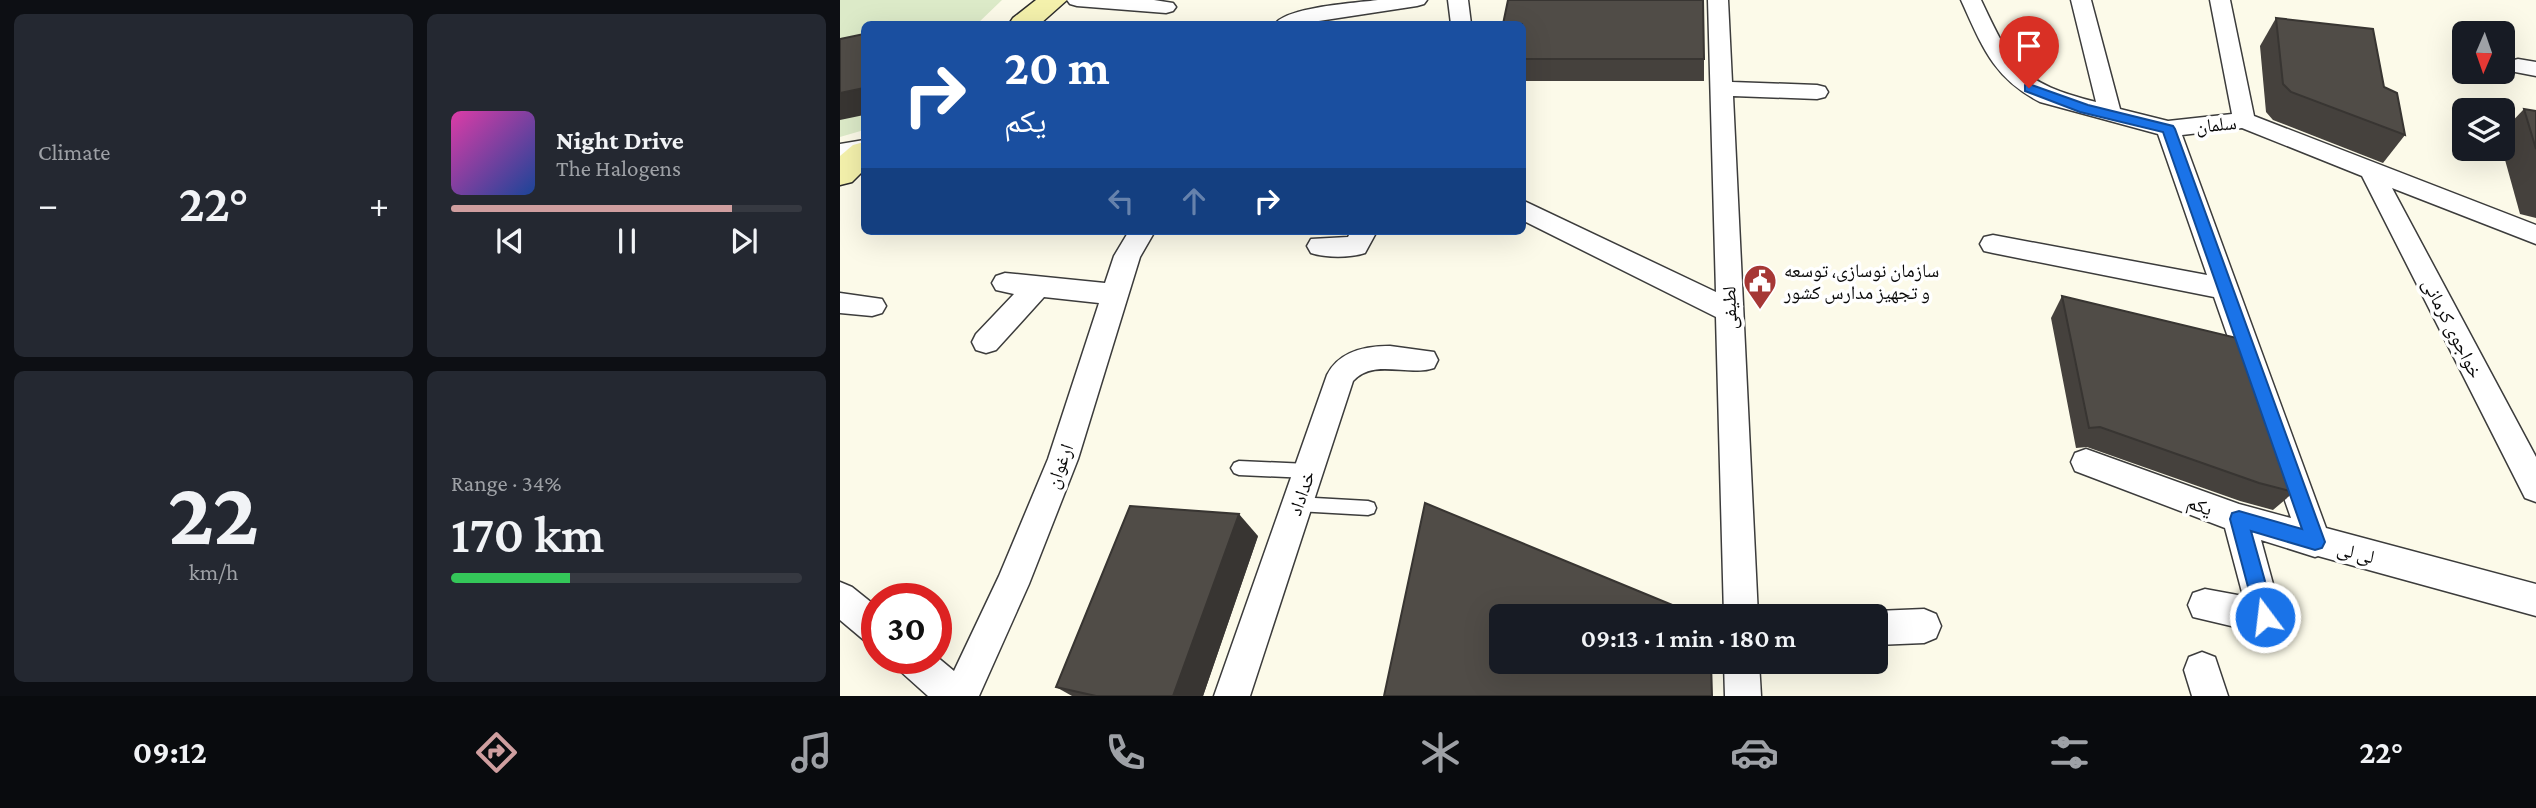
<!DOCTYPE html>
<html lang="en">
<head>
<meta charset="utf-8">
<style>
	body { margin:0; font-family:"Crimson Pro","Noto Naskh Arabic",serif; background:#242831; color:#f1f3f6; height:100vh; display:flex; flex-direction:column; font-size:26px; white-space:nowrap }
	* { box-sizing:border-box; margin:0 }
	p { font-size:23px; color:#9ea1a6 }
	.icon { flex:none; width:38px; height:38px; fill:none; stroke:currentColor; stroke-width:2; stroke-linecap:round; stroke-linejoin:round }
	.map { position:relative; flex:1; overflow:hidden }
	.details { display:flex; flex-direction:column; gap:14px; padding:14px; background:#0d0f14; width:840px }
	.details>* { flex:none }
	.hud { position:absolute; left:21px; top:21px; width:665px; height:214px; border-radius:10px; box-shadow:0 7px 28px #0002; background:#1a4fa0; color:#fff; overflow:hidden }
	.needle { width:46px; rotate:182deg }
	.controls { position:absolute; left:1612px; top:21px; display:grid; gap:14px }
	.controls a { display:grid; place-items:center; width:63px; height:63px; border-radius:10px; background:#171b24; box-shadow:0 7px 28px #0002; font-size:35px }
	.speed { position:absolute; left:21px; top:583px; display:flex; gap:14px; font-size:35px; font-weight:700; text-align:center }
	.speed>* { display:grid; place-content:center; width:91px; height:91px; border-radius:50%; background:#171b24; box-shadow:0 7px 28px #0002; line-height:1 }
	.speed .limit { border:10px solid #d22; background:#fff; color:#111 }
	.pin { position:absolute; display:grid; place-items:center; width:60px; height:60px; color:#fff; margin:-72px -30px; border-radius:50% 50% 50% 0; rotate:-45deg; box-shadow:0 0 7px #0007 }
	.pin .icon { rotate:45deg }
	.me { position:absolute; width:77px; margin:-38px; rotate:345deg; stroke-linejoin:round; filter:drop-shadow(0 0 5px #0008) }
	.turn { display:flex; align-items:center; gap:24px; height:147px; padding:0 28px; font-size:32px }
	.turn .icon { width:91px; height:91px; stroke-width:2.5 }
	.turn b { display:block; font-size:49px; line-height:60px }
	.lanes { display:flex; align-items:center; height:66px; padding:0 28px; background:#0003; justify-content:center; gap:35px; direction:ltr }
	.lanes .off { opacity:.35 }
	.big { font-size:52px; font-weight:600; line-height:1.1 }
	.details .card { flex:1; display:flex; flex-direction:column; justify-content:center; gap:10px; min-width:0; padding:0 24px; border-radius:10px; background:#242831 }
	.details .dial { align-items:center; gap:0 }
	.dial b { font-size:91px; line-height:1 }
	.song { display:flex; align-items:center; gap:21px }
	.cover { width:84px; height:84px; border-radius:10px; background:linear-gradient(135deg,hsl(320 70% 55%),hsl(220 70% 35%)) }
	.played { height:7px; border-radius:4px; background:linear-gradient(90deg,#cf9e9f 80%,#363941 80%) }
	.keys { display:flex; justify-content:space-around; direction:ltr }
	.heat { display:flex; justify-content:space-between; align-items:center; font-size:38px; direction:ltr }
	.charge { height:10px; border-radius:5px; background:linear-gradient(90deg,#34c759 34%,#363941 0) }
	.details .tiles { flex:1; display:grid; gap:14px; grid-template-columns:repeat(2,1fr) }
	.trip { position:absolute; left:649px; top:604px; width:399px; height:70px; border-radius:10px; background:#171b24; box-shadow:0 7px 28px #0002; font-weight:600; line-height:70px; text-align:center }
	.dock { display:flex; height:112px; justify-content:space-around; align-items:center; background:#090b0e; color:#9ea1a6 }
	.dock .icon { width:49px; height:49px }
	.dock .selected { color:#cf9e9f }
	.dock b { font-size:32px; color:#f1f3f6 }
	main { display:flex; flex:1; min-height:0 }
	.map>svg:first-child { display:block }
	.pitch { fill:#dceac8 }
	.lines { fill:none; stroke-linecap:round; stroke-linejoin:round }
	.lane-casing { stroke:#3c3c3c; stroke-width:3 }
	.street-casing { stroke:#3c3c3c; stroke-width:3 }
	.secondary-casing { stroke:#2b2b2b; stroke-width:3 }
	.lane { fill:#fff; fill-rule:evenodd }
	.street { fill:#fff; fill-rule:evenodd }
	.secondary { fill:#f4f1ac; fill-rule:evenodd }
	.wall { fill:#45413d }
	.shaded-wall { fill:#383532 }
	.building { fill:#504c47; stroke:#383532; stroke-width:2 }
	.route { fill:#1a73e8; stroke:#114b97; stroke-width:2 }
	.labels { text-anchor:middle; stroke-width:7; stroke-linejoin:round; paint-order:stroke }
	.street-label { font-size:19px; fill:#090909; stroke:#fff }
	.poi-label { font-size:19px; fill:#090909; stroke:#fff; text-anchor:start }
</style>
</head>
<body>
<main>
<section class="details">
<div class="tiles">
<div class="card"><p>Climate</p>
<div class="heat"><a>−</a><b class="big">22°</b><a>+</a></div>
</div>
<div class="card">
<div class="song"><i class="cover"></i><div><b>Night Drive</b><p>The Halogens</p></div></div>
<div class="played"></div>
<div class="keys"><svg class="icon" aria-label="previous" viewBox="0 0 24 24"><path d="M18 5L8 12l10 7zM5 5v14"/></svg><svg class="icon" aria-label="pause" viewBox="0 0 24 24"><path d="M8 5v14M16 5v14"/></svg><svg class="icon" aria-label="next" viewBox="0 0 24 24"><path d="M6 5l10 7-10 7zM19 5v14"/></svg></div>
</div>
<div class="card dial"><b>22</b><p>km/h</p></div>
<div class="card"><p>Range · 34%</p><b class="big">170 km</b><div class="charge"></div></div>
</div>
</section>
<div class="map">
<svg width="1696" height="696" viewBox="0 0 1696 696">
	<rect width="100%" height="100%" fill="#fcfae9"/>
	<path class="pitch" d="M 0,0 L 162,0 L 137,24 L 24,24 L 24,130 L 0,137 Z"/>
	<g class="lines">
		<defs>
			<g id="lane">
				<path d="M 399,461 L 468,464 L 473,466 L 476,471 L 473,476 L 468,478 L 399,475 L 394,473 L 391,468 L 394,463 Z"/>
				<path d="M 457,497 L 528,501 L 534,503 L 536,508 L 534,513 L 528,515 L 457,511 L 451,509 L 449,504 L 451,499 Z"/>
			</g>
			<g id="street">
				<path d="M 227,0 L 314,0 L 333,3 L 336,7 L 333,11 L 326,13 L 237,6 L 230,4 Z"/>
				<path d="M 538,0 L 587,0 L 584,4 L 577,6 L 459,24 L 435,24 C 447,7 515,3 538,0 Z"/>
				<path d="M 608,0 L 628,0 L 631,24 L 611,24 Z"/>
				<path d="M 868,0 L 888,0 L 892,82 L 977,85 L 985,87 L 988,92 L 985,97 L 977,99 L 893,96 L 918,616 L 884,616 L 876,317 L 682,220 L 682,200 L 876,292 Z"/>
				<path d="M 1121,0 L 1141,0 C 1173,68 1181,83 1256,102 L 1231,0 L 1251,0 L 1280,109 L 1328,121 L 1392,114 L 1370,0 L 1390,0 L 1414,116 L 1696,225 L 1696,244 L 1552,188 L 1696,457 L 1696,502 L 1685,498 L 1522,176 L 1402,128 L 1342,135 L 1486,528 L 1696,584 L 1696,616 L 1478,556 L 1475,557 L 1421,540 L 1442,617 L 1437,629 L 1425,634 L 1353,617 L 1348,605 L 1353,593 L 1365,589 L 1403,596 L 1385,528 L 1235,471 L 1231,462 L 1235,453 L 1246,449 L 1399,504 L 1451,518 L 1374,297 L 1153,253 L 1144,251 L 1140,244 L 1144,237 L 1153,235 L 1367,275 L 1318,134 L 1200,102 C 1153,78 1142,46 1121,0 Z"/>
				<path d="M 1678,59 L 1696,62 L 1696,76 L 1670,71 L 1667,66 L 1670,61 Z"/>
				<path d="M 24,140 L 24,156 L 0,160 L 0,144 Z"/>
				<path d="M 289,231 L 315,231 L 300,257 L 238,459 L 189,584 L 139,696 L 88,696 L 59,670 L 53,658 L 96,656 L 114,671 L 159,576 L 208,459 L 259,303 L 204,297 L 156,350 L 146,353 L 136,350 L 132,342 L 136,334 L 174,294 L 156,290 L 152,283 L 156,276 L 165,273 L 265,283 L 274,256 Z"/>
				<path d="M 511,231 L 537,231 L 525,253 C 509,258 487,258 471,253 L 467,246 L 471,239 L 508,237 Z"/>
				<path d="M 0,293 L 42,299 L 46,306 L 42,313 L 32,316 L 0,313 Z"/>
				<path d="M 550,346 L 594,352 L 598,360 L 594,368 C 568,377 534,358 513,381 L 410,696 L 374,696 L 487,375 C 499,351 525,346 550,346 Z"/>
				<path d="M 0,582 L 12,587 L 37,607 L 37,646 L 25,641 L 0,620 Z"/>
				<path d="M 1084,609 L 1096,614 L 1101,626 L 1096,638 L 1084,643 L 1036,645 L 1036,616 L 1024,616 L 1036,611 Z"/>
				<path d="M 1362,652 L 1375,657 L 1388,696 L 1352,696 L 1344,670 L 1349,657 Z"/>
				<path d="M 884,662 L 919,662 L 921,696 L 885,696 Z"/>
			</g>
			<g id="secondary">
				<path d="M 196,0 L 227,0 L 200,24 L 169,24 L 173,18 Z"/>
				<path d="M 24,142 L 24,170 L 12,182 L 0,185 L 0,156 L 13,145 Z"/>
			</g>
		</defs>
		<use href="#lane" class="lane-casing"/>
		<use href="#street" class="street-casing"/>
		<use href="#secondary" class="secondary-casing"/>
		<use href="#lane" class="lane"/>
		<use href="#street" class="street"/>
		<use href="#secondary" class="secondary"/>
	</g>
	<g class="wall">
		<path d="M 1436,18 L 1544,87 L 1565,135 L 1543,163 L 1433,120 L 1426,112 L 1420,46 Z"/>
		<path d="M 682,24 L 864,59 L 864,81 L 682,81 Z"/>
		<path d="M 1684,109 L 1696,111 L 1696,218 L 1680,214 L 1662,149 L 1662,132 Z"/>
		<path d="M 1222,296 L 1454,492 L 1433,510 L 1400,501 L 1247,447 L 1236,448 L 1211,318 Z"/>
		<path d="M 418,536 L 363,696 L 232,696 L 216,687 Z"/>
	</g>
	<g class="shaded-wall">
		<path d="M 24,88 L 24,115 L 0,120 L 0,93 Z"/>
		<path d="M 399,514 L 418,536 L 363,696 L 333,696 Z"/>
	</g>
	<g class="building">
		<path d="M 668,0 L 863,0 L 864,59 L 682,59 L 682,24 L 663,24 Z"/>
		<path d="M 1436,18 L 1533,29 L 1544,87 L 1557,93 L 1565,135 L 1451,92 L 1443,84 Z"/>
		<path d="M 24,34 L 24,88 L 0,93 L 0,39 Z"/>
		<path d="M 1684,109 L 1696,111 L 1696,149 Z"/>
		<path d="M 1222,296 L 1397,338 L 1454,492 L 1419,483 L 1260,427 L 1249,428 Z"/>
		<path d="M 585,503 L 859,616 L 662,616 L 662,662 L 871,662 L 872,696 L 544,696 Z"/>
		<path d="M 290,506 L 399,514 L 333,696 L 256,696 L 216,687 Z"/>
	</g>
	<path class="route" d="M 1189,84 L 1248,105 L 1333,126 L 1335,129 L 1485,542 L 1482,548 L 1475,550 L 1411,531 L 1435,617 L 1432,624 L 1425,627 L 1418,624 L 1416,617 L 1390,519 L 1392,513 L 1399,511 L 1462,529 L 1323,132 L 1240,112 L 1185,91 L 1185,85 Z"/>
	<defs>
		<symbol id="civic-pin" viewBox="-11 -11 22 30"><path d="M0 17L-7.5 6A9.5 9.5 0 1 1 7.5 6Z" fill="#a63735" stroke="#fff"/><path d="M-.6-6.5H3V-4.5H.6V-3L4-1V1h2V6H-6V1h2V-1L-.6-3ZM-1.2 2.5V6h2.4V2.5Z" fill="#fff"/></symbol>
	</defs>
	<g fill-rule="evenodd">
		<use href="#civic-pin" x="901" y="262" width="38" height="52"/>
	</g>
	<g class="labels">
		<g class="street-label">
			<text transform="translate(1376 124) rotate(-6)" y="7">سلمان</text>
			<text transform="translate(889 308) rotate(-92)" y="7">لطیفی</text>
			<text transform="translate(1613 328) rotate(63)" y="7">خواجوی کرمانی</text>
			<text transform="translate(219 466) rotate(-70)" y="7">ارغوان</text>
			<text transform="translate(461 493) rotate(-71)" y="7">خداداد</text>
			<text transform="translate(1360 505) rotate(20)" y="7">یکم</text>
			<text transform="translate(1516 552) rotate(15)" y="7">لی لی</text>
		</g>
		<g class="poi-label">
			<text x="944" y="277">سازمان نوسازی، توسعه<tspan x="944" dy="22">و تجهیز مدارس کشور</tspan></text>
		</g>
	</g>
</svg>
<div class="controls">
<a><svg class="needle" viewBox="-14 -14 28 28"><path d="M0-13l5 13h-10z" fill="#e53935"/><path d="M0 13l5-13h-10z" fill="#9ea1a6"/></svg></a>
<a><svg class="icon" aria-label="layers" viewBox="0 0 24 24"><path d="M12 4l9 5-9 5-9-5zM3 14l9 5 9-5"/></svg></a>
</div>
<div class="speed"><div class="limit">30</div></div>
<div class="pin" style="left:1189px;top:88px;background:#d93025"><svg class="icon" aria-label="arrive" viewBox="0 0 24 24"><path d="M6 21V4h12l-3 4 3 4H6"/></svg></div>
<svg class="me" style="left:1425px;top:617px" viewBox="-20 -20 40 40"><circle r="17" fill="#1a73e8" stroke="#fff" stroke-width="3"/><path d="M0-11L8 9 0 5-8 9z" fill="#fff"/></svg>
<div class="trip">09:13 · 1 min · 180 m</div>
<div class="hud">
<div class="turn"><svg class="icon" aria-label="right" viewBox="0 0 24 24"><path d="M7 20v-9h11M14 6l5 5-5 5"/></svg><div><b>20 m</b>یکم</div></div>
<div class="lanes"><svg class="icon off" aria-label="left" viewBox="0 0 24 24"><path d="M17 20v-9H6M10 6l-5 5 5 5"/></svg><svg class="icon off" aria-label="ahead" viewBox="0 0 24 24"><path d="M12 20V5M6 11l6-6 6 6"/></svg><svg class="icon" aria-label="right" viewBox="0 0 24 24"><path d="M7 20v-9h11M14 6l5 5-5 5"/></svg></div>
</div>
</div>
</main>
<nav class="dock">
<b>09:12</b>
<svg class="icon selected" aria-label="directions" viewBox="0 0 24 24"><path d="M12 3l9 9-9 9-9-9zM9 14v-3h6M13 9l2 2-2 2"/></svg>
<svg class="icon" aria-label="music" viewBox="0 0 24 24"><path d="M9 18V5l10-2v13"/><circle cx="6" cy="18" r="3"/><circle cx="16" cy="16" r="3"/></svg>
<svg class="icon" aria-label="phone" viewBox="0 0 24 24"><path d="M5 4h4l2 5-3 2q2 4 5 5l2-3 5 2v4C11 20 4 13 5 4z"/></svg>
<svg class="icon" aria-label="climate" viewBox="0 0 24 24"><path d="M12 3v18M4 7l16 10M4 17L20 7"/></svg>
<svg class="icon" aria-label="car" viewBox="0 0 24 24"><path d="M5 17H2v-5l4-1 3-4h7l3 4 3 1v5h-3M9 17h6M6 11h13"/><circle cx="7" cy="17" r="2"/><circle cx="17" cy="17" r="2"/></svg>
<svg class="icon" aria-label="filters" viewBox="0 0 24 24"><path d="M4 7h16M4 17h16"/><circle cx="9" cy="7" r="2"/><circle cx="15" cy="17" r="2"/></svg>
<b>22°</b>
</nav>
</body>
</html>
